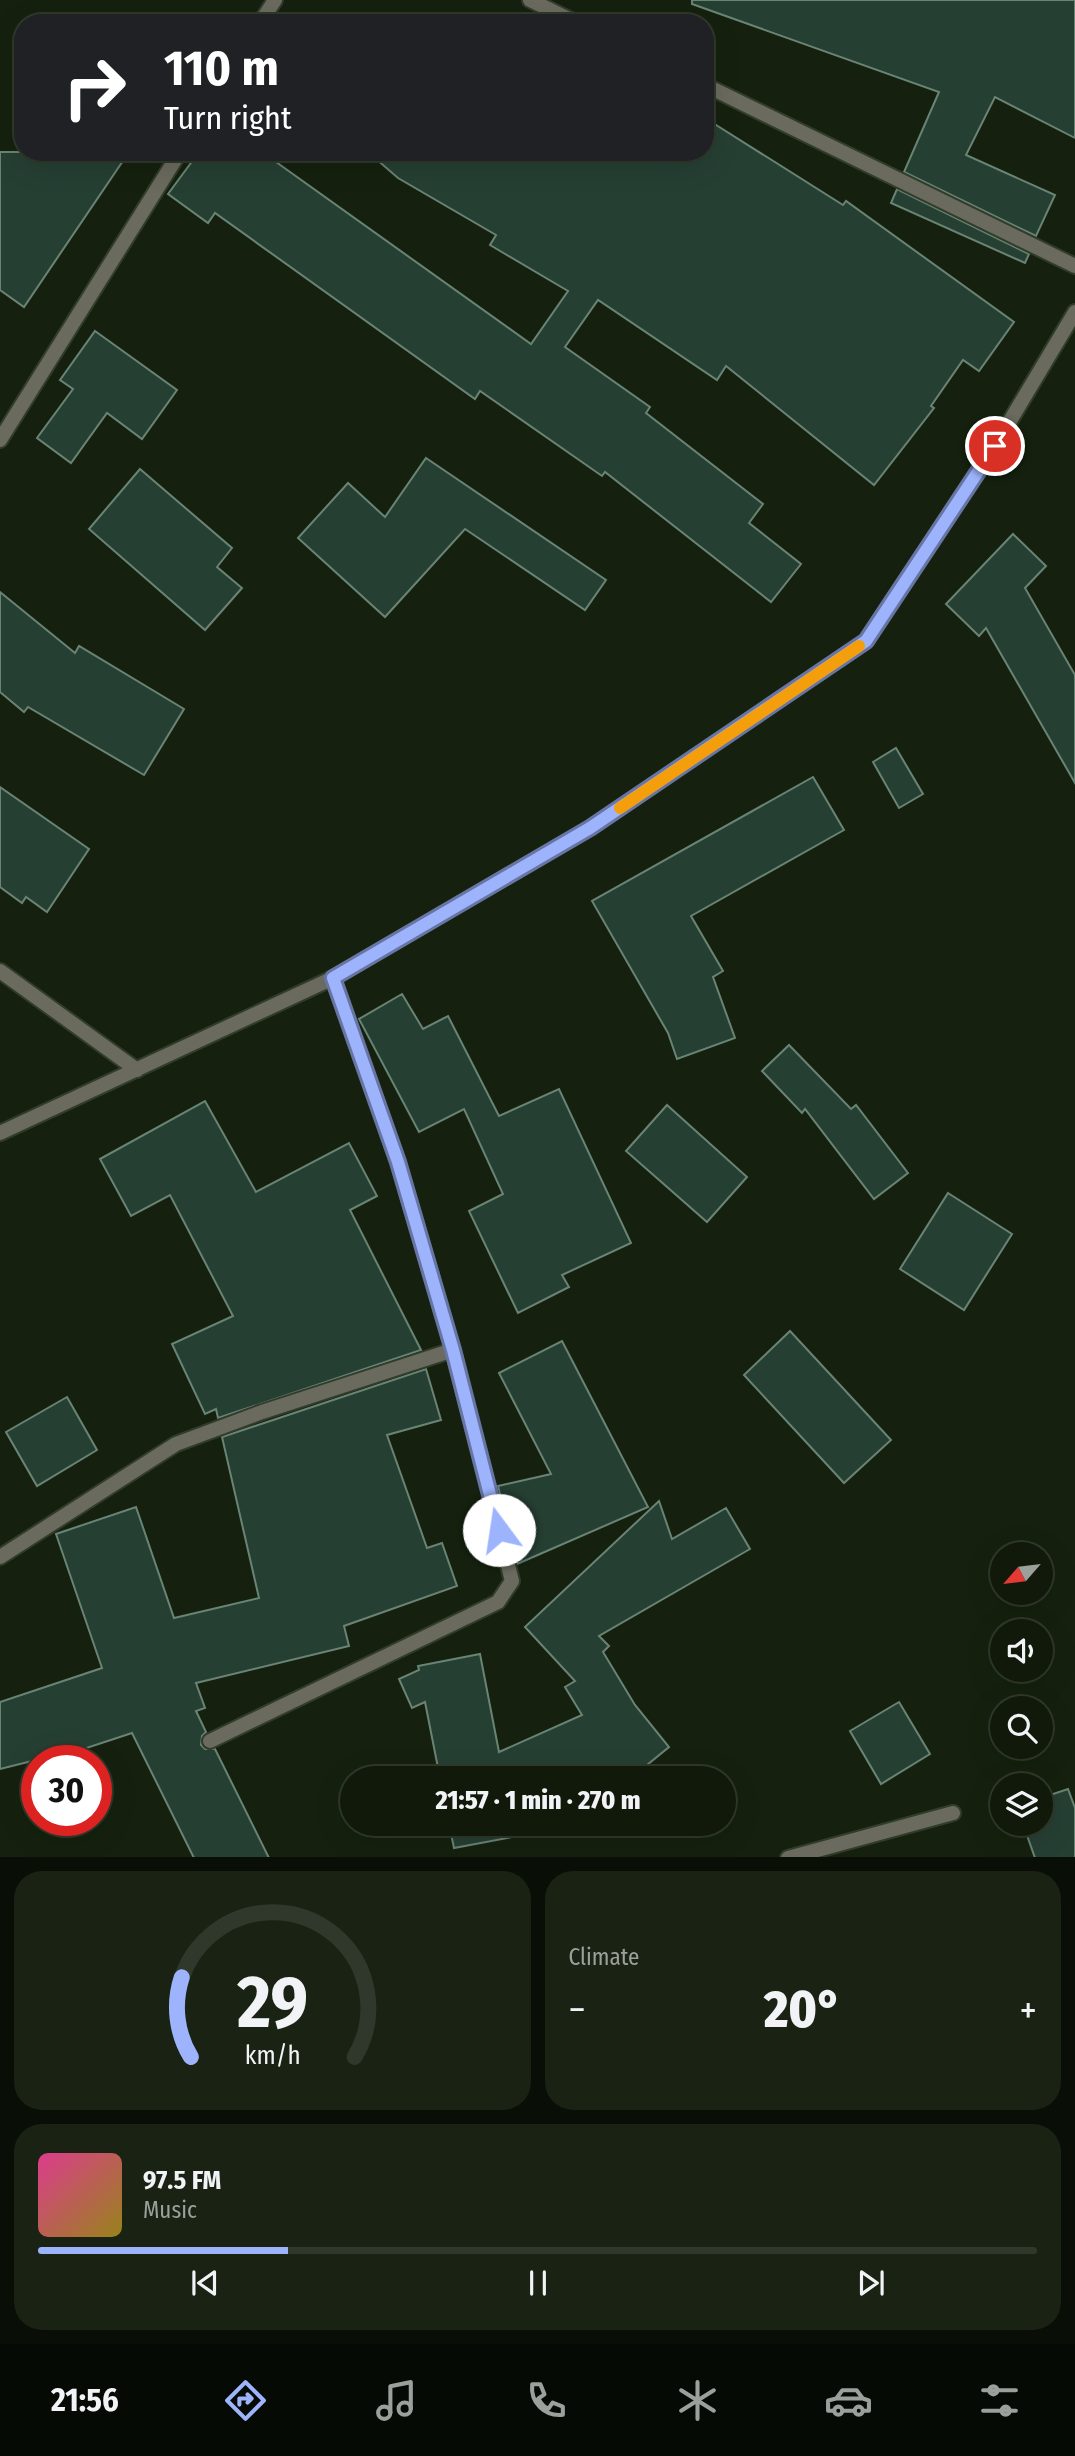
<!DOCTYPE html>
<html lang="en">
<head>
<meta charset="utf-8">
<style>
	body { margin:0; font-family:"Fira Sans Condensed",sans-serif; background:#192213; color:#f1f3f6; height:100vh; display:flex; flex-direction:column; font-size:26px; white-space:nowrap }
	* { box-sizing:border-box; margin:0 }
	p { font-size:23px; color:#9ca09c }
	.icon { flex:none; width:38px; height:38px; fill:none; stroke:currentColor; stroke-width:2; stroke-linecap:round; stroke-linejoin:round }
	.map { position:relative; height:1857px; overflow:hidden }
	.side { display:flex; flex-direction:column; gap:14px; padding:14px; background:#090e06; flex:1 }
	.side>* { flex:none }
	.hud { position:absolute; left:14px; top:14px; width:700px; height:147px; border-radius:28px; box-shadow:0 7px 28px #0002,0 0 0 2px #30382b; background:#202124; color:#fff; overflow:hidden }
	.needle { width:46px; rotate:242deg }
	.tools { position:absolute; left:990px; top:1542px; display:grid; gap:14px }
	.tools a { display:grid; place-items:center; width:63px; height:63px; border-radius:50%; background:#10190a; box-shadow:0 7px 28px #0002,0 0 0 2px #30382b; font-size:35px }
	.speed { position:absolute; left:21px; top:1745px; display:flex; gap:14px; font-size:35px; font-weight:700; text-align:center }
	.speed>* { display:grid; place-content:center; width:91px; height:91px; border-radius:50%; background:#10190a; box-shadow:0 7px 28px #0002,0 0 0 2px #30382b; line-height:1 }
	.speed .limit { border:10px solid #d22; background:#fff; color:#111 }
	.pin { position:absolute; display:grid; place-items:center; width:60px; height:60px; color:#fff; margin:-30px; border:4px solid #fff; border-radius:50%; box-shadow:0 2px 7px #0007 }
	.me { position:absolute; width:77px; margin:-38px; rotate:346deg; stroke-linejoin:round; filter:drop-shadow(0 0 5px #0008) }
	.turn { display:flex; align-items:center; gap:24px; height:147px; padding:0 35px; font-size:32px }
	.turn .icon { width:91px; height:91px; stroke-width:2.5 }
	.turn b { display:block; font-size:49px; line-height:60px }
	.big { font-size:52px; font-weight:800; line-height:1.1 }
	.side .card { flex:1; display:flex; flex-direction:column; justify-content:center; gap:10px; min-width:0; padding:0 24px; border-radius:28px; background:#192213 }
	.side .dial { align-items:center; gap:0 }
	.dial svg { height:182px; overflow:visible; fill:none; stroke:#30382b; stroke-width:7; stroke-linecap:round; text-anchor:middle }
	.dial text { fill:#f1f3f6; stroke:none }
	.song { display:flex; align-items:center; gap:21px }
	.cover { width:84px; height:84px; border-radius:10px; background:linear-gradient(135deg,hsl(330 70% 55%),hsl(50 70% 35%)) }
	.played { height:7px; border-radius:4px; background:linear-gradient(90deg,#9db4fd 25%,#30382b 25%) }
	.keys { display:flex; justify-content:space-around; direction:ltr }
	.heat { display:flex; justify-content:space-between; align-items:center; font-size:38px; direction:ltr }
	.side .tiles { flex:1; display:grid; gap:14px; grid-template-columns:1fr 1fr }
	.card:last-child { grid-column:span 2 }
	.trip { position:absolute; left:340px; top:1766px; width:396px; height:70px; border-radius:35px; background:#10190a; box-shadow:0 7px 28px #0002,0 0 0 2px #30382b; font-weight:800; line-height:70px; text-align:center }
	.dock { display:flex; height:112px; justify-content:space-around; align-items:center; background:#060a04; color:#9ca09c }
	.dock .icon { width:49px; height:49px }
	.dock .active { color:#9db4fd }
	.dock b { font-size:32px; color:#f1f3f6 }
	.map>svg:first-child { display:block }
	.building { fill:#263f33; stroke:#698475; stroke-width:2 }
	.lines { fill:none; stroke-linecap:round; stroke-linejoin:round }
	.minor-casing { stroke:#313c2a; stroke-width:18 }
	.minor { stroke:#6a6a5f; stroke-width:14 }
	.route-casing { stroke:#6675a4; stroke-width:18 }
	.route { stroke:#9db4fd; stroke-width:12 }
	.slow { stroke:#f59e0b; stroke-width:12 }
</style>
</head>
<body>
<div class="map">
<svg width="1075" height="1858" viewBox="0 0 1075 1858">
	<rect width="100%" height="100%" fill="#15210e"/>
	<g class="building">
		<path d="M 692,0 L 1075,0 L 1075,138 L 995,97 L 966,155 L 1055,195 L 1036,236 L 904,172 L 939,92 L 692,4 Z"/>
		<path d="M 705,118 L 843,205 L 846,201 L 1014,322 L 979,371 L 963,360 L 931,406 L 934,408 L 874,485 L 726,366 L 717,380 L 598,300 L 565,347 L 650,407 L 646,413 L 763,504 L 749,523 L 801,564 L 771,602 L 605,472 L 602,476 L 480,391 L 475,399 L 215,213 L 208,223 L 168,194 L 199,152 L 262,152 L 531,344 L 568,291 L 490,245 L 496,235 L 398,178 L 368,152 L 705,152 Z"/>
		<path d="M 0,152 L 129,152 L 24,307 L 0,290 Z"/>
		<path d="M 897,189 L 1029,254 L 1025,263 L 891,203 Z"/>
		<path d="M 95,331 L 177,390 L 142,439 L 107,413 L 71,463 L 37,438 L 73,389 L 60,380 Z"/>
		<path d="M 426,458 L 606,580 L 585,610 L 465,529 L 385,617 L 298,538 L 348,483 L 385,517 Z"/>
		<path d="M 140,469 L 232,548 L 217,567 L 242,588 L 205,630 L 89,529 Z"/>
		<path d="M 1013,534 L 1046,566 L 1025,588 L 1075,675 L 1075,783 L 986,628 L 979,636 L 946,604 Z"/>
		<path d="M 0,592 L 75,653 L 79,646 L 184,709 L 144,775 L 28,707 L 24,712 L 0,692 Z"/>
		<path d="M 896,748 L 923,794 L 899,808 L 873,762 Z"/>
		<path d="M 813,777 L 844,830 L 691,916 L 723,971 L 713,977 L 735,1038 L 677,1059 L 668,1033 L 592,901 Z"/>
		<path d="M 0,787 L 89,849 L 47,912 L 26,897 L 22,903 L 0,887 Z"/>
		<path d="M 402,994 L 423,1029 L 448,1016 L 499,1116 L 559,1089 L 631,1243 L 562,1275 L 569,1287 L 518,1313 L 469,1211 L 503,1194 L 464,1109 L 419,1132 L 359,1019 Z"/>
		<path d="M 789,1045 L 851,1109 L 856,1105 L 908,1173 L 874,1199 L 805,1109 L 802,1113 L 762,1071 Z"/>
		<path d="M 205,1101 L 256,1192 L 349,1143 L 377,1196 L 350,1210 L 421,1350 L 218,1418 L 216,1409 L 205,1414 L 172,1344 L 233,1316 L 170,1195 L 131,1216 L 100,1159 Z"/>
		<path d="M 667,1105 L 747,1177 L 707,1222 L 626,1151 Z"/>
		<path d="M 948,1193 L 1012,1234 L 964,1310 L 900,1269 Z"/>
		<path d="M 790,1331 L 891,1440 L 844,1483 L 744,1375 Z"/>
		<path d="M 562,1341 L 648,1507 L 517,1564 L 498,1486 L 551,1474 L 499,1373 Z"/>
		<path d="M 426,1369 L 441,1420 L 387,1435 L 427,1548 L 442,1543 L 457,1586 L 344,1626 L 349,1646 L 196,1683 L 205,1708 L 196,1711 L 206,1732 L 202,1736 L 201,1745 L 205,1749 L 215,1749 L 269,1858 L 194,1858 L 132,1733 L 50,1760 L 37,1760 L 37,1764 L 36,1760 L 0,1769 L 0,1702 L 102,1668 L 56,1534 L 136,1507 L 174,1618 L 259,1598 L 222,1437 Z"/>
		<path d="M 67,1397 L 97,1450 L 37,1486 L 6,1432 Z"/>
		<path d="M 659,1501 L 672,1539 L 726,1508 L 750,1549 L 599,1636 L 609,1646 L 603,1652 L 635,1705 L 669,1747 L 631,1778 L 440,1778 L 425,1702 L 412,1708 L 399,1679 L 419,1670 L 418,1666 L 480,1654 L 499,1752 L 582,1715 L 565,1687 L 575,1681 L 525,1627 Z"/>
		<path d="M 899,1702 L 930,1754 L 881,1784 L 850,1731 Z"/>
		<path d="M 1068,1789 L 1075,1808 L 1075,1858 L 1035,1858 L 1023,1824 L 1041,1824 L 1041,1798 Z"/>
		<path d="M 449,1824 L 558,1824 L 539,1832 L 454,1848 Z"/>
	</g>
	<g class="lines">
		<defs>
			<g id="minor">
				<path d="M 530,0 L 577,23"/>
				<path d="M 260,23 L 275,0"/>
				<path d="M 705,85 L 1075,266"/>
				<path d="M 0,440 L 180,152"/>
				<path d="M 0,971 L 137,1070"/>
				<path d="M 0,1133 L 333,978 L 590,828 L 866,641 L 995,446 L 1075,312"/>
				<path d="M 0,1557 L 176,1444 L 262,1412 L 453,1350"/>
				<path d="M 210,1741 L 498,1602 L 512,1581 L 453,1350 L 398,1162 L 333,978"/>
				<path d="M 788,1858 L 953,1813"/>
			</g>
		</defs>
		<use href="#minor" class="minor-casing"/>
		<use href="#minor" class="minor"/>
	</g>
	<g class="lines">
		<defs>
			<path id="route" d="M 499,1530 L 453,1350 L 398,1162 L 333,978 L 590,828 L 866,641 L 995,446"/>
		</defs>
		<use href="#route" class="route-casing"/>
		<use href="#route" class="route"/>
		<path class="slow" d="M 620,808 L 859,646"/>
	</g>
</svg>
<div class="tools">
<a><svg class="needle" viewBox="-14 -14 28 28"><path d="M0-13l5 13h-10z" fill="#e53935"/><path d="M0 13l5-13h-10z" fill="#9ca09c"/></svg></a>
<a><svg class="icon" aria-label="sound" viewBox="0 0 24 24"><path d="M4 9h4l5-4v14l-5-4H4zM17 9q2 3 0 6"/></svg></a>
<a><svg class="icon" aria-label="search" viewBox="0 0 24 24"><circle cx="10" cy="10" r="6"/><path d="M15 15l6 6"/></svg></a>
<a><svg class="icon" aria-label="layers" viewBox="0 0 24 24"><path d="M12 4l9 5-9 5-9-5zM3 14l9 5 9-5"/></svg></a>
</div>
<div class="speed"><div class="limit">30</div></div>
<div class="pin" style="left:995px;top:446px;background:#d93025"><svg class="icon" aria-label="arrive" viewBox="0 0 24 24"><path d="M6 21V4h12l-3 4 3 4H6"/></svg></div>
<svg class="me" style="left:499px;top:1530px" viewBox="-20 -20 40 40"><circle r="19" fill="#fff"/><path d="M0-13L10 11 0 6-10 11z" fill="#9db4fd"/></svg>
<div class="trip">21:57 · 1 min · 270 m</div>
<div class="hud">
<div class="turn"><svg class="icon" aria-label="right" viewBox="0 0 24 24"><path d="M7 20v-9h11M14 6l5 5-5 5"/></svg><div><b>110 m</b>Turn right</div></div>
</div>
</div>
<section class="side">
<div class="tiles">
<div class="card dial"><svg viewBox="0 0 100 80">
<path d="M14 69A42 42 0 1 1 86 69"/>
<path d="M14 69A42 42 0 0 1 10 34" stroke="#9db4fd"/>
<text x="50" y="56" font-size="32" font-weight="700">29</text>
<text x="50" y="72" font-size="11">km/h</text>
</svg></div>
<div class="card"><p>Climate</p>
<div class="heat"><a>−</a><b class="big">20°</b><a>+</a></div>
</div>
<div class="card">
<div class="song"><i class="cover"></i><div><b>97.5 FM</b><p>Music</p></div></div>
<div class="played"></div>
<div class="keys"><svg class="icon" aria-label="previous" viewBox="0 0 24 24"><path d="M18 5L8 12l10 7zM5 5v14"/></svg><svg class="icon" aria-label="pause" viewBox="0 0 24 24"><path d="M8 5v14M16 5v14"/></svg><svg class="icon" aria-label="next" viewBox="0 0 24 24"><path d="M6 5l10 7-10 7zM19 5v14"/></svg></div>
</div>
</div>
</section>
<nav class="dock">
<b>21:56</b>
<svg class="icon active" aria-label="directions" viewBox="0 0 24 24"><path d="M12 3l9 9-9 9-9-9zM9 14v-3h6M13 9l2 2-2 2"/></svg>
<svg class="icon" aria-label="music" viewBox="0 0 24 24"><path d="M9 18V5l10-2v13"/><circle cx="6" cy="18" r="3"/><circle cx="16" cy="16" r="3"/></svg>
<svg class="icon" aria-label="phone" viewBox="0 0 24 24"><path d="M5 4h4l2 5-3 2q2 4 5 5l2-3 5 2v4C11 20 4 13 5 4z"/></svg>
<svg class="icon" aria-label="climate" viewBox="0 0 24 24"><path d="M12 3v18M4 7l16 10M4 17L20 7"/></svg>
<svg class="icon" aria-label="car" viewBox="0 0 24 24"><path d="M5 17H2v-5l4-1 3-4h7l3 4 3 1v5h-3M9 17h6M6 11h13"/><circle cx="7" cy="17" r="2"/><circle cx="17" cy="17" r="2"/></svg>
<svg class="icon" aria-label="filters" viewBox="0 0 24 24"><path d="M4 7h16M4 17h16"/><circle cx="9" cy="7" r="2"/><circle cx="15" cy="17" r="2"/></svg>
</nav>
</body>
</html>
